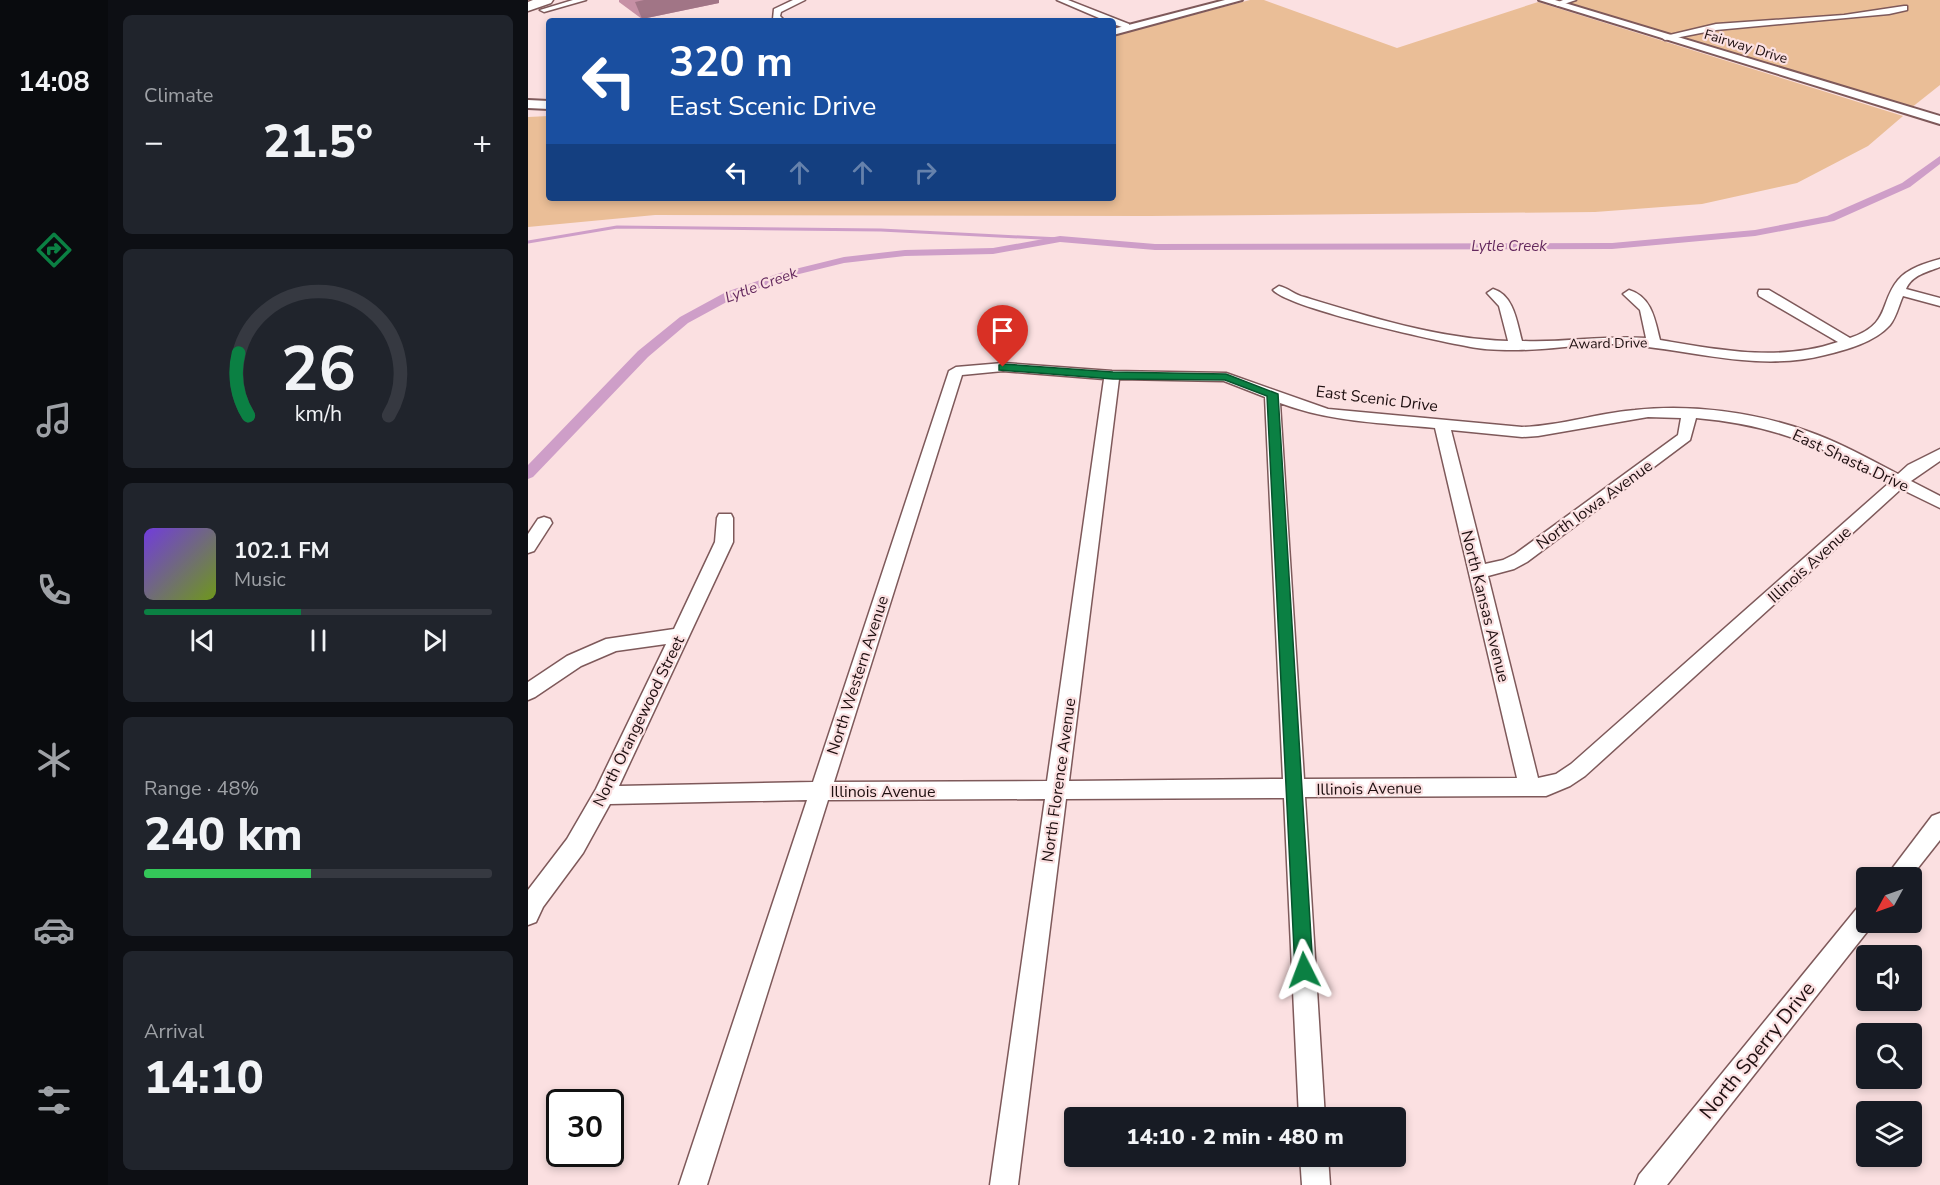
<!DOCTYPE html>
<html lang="en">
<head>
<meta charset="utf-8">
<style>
	body { margin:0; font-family:"Nunito Sans",sans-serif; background:#20242c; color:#f1f3f6; height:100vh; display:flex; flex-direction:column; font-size:22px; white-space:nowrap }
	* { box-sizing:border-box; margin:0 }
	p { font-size:20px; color:#9ea1a6 }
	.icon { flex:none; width:33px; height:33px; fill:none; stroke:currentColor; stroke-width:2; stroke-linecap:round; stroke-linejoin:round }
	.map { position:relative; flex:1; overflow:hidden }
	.details { display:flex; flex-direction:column; gap:15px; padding:15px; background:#0d0f14; width:420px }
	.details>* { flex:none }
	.guide { position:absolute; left:18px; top:18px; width:570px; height:183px; border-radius:6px; box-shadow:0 3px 9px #0003; background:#1a4fa0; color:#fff; overflow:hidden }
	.needle { width:39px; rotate:230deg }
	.fabs { position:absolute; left:1328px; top:867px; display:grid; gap:12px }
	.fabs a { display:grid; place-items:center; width:66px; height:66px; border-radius:6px; background:#171b24; box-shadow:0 3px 9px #0003; font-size:30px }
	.speed { position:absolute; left:18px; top:1089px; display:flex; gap:12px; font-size:30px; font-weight:700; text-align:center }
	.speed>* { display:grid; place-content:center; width:78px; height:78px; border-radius:50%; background:#171b24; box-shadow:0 3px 9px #0003; line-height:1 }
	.speed .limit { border:3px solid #111; border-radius:9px; background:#fff; color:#111 }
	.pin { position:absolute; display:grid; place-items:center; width:51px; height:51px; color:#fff; margin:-62px -26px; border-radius:50% 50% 50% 0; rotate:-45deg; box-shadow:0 0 6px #0007 }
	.pin .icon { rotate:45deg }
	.me { position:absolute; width:66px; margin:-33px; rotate:357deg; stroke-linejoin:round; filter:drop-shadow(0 0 4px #0008) }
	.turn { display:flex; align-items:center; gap:21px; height:126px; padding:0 24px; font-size:27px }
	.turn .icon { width:78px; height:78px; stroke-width:2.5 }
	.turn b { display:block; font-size:42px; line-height:51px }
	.lanes { display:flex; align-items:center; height:57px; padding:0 24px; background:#0003; justify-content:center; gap:30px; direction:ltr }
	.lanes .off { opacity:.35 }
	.big { font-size:45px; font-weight:800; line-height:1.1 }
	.details .card { flex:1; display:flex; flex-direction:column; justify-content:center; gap:9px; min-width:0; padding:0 21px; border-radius:9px; background:#20242c }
	.details .dial { align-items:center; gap:0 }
	.dial svg { height:156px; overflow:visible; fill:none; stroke:#363941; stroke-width:7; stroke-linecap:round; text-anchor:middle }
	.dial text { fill:#f1f3f6; stroke:none }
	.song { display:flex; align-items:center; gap:18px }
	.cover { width:72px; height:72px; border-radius:9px; background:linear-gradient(135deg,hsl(260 70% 55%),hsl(80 70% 35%)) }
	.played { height:6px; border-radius:3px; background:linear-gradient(90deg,#0b8043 45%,#363941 45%) }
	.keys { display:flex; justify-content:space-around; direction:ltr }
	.heat { display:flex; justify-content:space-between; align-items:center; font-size:33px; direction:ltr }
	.charge { height:9px; border-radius:4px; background:linear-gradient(90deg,#34c759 48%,#363941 0) }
	.trip { position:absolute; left:536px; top:1107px; width:342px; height:60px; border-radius:6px; background:#171b24; box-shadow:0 3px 9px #0003; font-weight:800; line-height:60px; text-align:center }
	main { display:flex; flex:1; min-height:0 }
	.dock { display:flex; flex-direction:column; width:108px; justify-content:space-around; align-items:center; background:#090b0e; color:#9ea1a6 }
	.dock .icon { width:42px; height:42px }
	.dock .selected { color:#0b8043 }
	.dock b { font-size:27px; color:#f1f3f6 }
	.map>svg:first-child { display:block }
	.green { fill:#eabe97 }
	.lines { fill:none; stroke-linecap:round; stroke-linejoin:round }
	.stream { stroke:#ce9ec8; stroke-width:3 }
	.canal { fill:#ce9ec8; fill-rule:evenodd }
	.minor-casing { stroke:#7e595a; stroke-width:3 }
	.tertiary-casing { stroke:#7e595a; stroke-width:4 }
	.motorway-casing { stroke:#7e595a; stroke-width:3 }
	.minor { fill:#fff; fill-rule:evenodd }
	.tertiary { fill:#fff; fill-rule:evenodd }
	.motorway { fill:#fff; fill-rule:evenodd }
	.wall { fill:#c690a5 }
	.shaded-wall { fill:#a17586 }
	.route { fill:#0b8043; stroke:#07532c; stroke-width:1.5 }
	.labels { text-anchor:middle; stroke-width:4.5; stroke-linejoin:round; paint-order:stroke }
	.far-street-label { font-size:14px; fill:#1e0f10; stroke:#fbe0e1 }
	.far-water-label { font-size:15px; font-style:italic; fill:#64295e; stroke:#fbe0e1 }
	.street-label { font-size:16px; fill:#1e0f10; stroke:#fbe0e1 }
	.near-street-label { font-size:20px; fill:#1e0f10; stroke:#fbe0e1 }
</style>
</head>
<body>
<main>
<nav class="dock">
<b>14:08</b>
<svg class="icon selected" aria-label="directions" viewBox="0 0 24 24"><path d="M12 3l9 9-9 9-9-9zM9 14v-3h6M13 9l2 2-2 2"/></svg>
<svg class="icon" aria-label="music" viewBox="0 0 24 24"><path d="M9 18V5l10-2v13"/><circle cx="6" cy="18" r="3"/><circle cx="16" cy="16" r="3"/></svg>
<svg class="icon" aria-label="phone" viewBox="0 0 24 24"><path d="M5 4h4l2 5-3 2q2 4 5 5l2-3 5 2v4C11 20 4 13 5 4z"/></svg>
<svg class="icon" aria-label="climate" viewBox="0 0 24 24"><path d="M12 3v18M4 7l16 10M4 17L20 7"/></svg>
<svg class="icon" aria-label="car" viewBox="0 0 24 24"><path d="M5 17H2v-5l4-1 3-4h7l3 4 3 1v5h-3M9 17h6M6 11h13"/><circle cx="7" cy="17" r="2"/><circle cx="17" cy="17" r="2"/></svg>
<svg class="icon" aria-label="filters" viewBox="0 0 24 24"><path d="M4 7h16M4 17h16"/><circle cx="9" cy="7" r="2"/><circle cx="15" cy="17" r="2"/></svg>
</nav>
<section class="details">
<div class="card"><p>Climate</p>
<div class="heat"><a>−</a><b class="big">21.5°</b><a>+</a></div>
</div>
<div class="card dial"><svg viewBox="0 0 100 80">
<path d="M14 69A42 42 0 1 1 86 69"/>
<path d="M14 69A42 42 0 0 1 9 37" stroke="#0b8043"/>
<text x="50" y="56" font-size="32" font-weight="700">26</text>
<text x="50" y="72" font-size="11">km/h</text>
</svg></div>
<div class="card">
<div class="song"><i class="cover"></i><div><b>102.1 FM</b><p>Music</p></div></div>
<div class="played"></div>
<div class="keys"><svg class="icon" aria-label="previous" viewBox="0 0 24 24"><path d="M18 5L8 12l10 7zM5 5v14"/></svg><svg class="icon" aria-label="pause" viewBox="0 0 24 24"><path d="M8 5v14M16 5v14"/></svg><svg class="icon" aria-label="next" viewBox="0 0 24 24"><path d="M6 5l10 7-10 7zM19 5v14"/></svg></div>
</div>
<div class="card"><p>Range · 48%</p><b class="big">240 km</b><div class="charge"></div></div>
<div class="card"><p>Arrival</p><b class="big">14:10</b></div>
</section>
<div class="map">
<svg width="1412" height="1185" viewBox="0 0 1412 1185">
	<rect width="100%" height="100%" fill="#fbe0e1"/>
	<g class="green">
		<path d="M 722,0 L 736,0 L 869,48 L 1010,2 L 1375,116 L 1340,146 L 1269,183 L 1174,204 L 1067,212 L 621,216 L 127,215 L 0,227 L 0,117 L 21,116 L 21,198 L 585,198 L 585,36 Z"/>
		<path d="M 1026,0 L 1412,0 L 1412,85 L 1383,108 Z"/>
	</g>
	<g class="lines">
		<path class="stream" d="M 0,242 L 89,227 L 353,230 L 532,239"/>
		<path class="canal" d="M 1412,156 L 1412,164 L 1382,187 L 1306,221 L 1227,236 L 1084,249 L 627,250 L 532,242 L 465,254 L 377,256 L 316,263 L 263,276 L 206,298 L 160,323 L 120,357 L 5,477 L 0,479 L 0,465 L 110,351 L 152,317 L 198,292 L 255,272 L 316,257 L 377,250 L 465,248 L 532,236 L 627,244 L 1084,243 L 1227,230 L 1299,216 L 1374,183 Z"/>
		<defs>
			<g id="minor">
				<path d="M 45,0 L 58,0 L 16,12 L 12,10 Z"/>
				<path d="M 265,0 L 277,0 L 253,12 L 252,16 L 257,21 L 245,19 L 246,9 Z"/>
				<path d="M 529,0 L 540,0 L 601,24 L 602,29 L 595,31 L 594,27 L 585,24 L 585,21 L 578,21 Z"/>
				<path d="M 1035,0 L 1048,0 L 1030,6 L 1026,4 Z"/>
				<path d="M 1376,6 L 1379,6 L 1379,10 L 1361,14 L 1188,30 L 1137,40 L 1133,37 L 1188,24 L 1316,15 Z"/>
				<path d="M 1412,259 L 1412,267 C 1399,272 1384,275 1378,289 L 1412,298 L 1412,306 L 1375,296 C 1371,305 1368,318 1362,325 C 1347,342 1318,350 1297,355 C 1227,373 1159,348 1089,344 C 1056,343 1023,350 990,350 C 977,350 962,350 949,348 C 917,343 762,309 745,290 L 751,286 C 760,288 767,295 776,297 C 842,317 911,339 980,341 L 971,306 L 959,293 L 965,289 C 986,295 989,323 994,341 C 1035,343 1076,335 1118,338 L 1112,310 L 1095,294 L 1101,290 C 1124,297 1127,320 1132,340 C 1192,350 1251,362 1310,342 L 1231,296 L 1230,293 L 1231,290 L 1241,290 L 1322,338 C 1363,324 1351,303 1370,280 C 1380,268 1398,263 1412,259 Z"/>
				<path d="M 475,363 L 584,371 L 698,373 L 800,409 L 994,427 C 1033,426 1069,413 1107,410 C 1164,404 1226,412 1279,431 C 1311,442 1341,459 1370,474 L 1380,465 L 1412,449 L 1412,461 L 1383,481 L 1412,496 L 1412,508 L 1373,489 L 1057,776 L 1042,786 L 1018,796 L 777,797 L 797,1118 L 771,1118 L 756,798 L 538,799 L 490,1185 L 462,1185 L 517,799 L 300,800 L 179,1185 L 151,1185 L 279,800 L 82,804 L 55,853 L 15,907 L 8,922 L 0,925 L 0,890 L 39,839 L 68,789 L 138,644 L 88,651 L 53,666 L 7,697 L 0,700 L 0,682 L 39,656 L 78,639 L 146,629 L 187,542 L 189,518 L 191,514 L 203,514 L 205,518 L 205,542 L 91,786 L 285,782 L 421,371 L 428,367 ZM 475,371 L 576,379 L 519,781 L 306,782 L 434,375 ZM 591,379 L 696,381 L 737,397 L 755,779 L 541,781 ZM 752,403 C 802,422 855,423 907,428 L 989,778 L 776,779 ZM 1120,417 L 1153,418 L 1150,435 L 987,554 L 975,560 L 957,564 L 923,430 L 994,437 L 1010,436 ZM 1168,418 C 1248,425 1292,446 1361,483 L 1043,764 L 1028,774 L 1010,778 L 960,576 L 986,569 L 999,562 L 1162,440 Z"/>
				<path d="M 16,517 L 22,519 L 24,523 L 6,551 L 0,553 L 0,534 L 10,519 Z"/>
				<path d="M 1412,813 L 1412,840 L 1382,878 L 1357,878 L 1404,816 Z"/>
				<path d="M 1338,904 L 1338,922 L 1346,923 L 1139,1185 L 1107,1185 L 1111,1175 L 1330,907 Z"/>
				<path d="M 772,1156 L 800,1156 L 802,1185 L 774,1185 Z"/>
			</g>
			<g id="tertiary">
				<path d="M 697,0 L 714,0 L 585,35 L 585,29 Z"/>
				<path d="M 1011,0 L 1027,0 L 1412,116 L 1412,124 Z"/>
				<path d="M 0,100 L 21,101 L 21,109 L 0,108 Z"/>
			</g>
			<path id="motorway" d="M 5,0 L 25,0 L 23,3 L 0,11 L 0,2 Z"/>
		</defs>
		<use href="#minor" class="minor-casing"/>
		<use href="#tertiary" class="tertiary-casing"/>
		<use href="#motorway" class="motorway-casing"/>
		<use href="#minor" class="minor"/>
		<use href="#tertiary" class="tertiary"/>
		<use href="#motorway" class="motorway"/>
	</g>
	<path class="wall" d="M 91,0 L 191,0 L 191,3 L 114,19 L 91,2 Z"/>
	<path class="shaded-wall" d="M 116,0 L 191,0 L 191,3 L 114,19 L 107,2 Z"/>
	<path class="route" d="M 475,364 L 585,372 L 698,374 L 750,394 L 785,970 L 782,976 L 776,979 L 769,976 L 767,970 L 739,396 L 697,380 L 585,379 L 471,370 L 471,365 Z"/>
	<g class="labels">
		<g class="far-street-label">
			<text transform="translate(1218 46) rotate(17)" y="5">Fairway Drive</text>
			<text transform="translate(1080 343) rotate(-1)" y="5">Award Drive</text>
		</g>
		<g class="far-water-label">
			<text x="981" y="251">Lytle Creek</text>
			<text transform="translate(233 285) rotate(-20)" y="5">Lytle Creek</text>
		</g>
		<g class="street-label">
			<text transform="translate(849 398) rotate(7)" y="6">East Scenic Drive</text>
			<text transform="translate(1323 460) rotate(25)" y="6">East Shasta Drive</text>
			<text transform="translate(1066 504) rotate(-36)" y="6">North Iowa Avenue</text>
			<text transform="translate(1281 564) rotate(-42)" y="6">Illinois Avenue</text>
			<text transform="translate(958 606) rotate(76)" y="6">North Kansas Avenue</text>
			<text transform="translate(329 675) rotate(-72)" y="6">North Western Avenue</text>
			<text transform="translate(110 721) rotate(-64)" y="6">North Orangewood Street</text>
			<text transform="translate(530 780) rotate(-82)" y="6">North Florence Avenue</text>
			<text transform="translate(841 788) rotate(-1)" y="6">Illinois Avenue</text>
			<text x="355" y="797">Illinois Avenue</text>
		</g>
		<g class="near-street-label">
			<text transform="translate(1229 1050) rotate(-51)" y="7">North Sperry Drive</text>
		</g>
	</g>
</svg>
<div class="fabs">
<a><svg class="needle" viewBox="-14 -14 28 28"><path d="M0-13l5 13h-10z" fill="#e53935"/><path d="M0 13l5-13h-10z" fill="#9ea1a6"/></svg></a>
<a><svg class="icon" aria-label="sound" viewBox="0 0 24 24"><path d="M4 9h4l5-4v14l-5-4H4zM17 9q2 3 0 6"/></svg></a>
<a><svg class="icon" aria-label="search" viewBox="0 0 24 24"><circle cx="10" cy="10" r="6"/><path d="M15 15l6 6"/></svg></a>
<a><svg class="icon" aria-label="layers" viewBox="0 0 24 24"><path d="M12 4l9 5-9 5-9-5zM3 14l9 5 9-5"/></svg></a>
</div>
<div class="speed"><div class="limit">30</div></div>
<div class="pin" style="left:475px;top:367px;background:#d93025"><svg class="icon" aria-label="arrive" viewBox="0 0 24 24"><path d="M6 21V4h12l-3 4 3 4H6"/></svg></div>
<svg class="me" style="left:776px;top:970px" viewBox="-20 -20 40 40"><path d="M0-17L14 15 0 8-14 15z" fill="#0b8043" stroke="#fff" stroke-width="4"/></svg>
<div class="trip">14:10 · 2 min · 480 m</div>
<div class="guide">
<div class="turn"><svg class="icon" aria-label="left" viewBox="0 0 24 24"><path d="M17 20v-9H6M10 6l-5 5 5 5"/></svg><div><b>320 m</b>East Scenic Drive</div></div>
<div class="lanes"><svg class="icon" aria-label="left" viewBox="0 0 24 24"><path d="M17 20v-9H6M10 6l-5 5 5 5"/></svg><svg class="icon off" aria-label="ahead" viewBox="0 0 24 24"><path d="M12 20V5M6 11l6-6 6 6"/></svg><svg class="icon off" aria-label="ahead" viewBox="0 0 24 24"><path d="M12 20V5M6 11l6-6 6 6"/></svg><svg class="icon off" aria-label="right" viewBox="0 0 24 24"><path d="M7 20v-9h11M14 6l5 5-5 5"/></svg></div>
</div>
</div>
</main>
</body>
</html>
